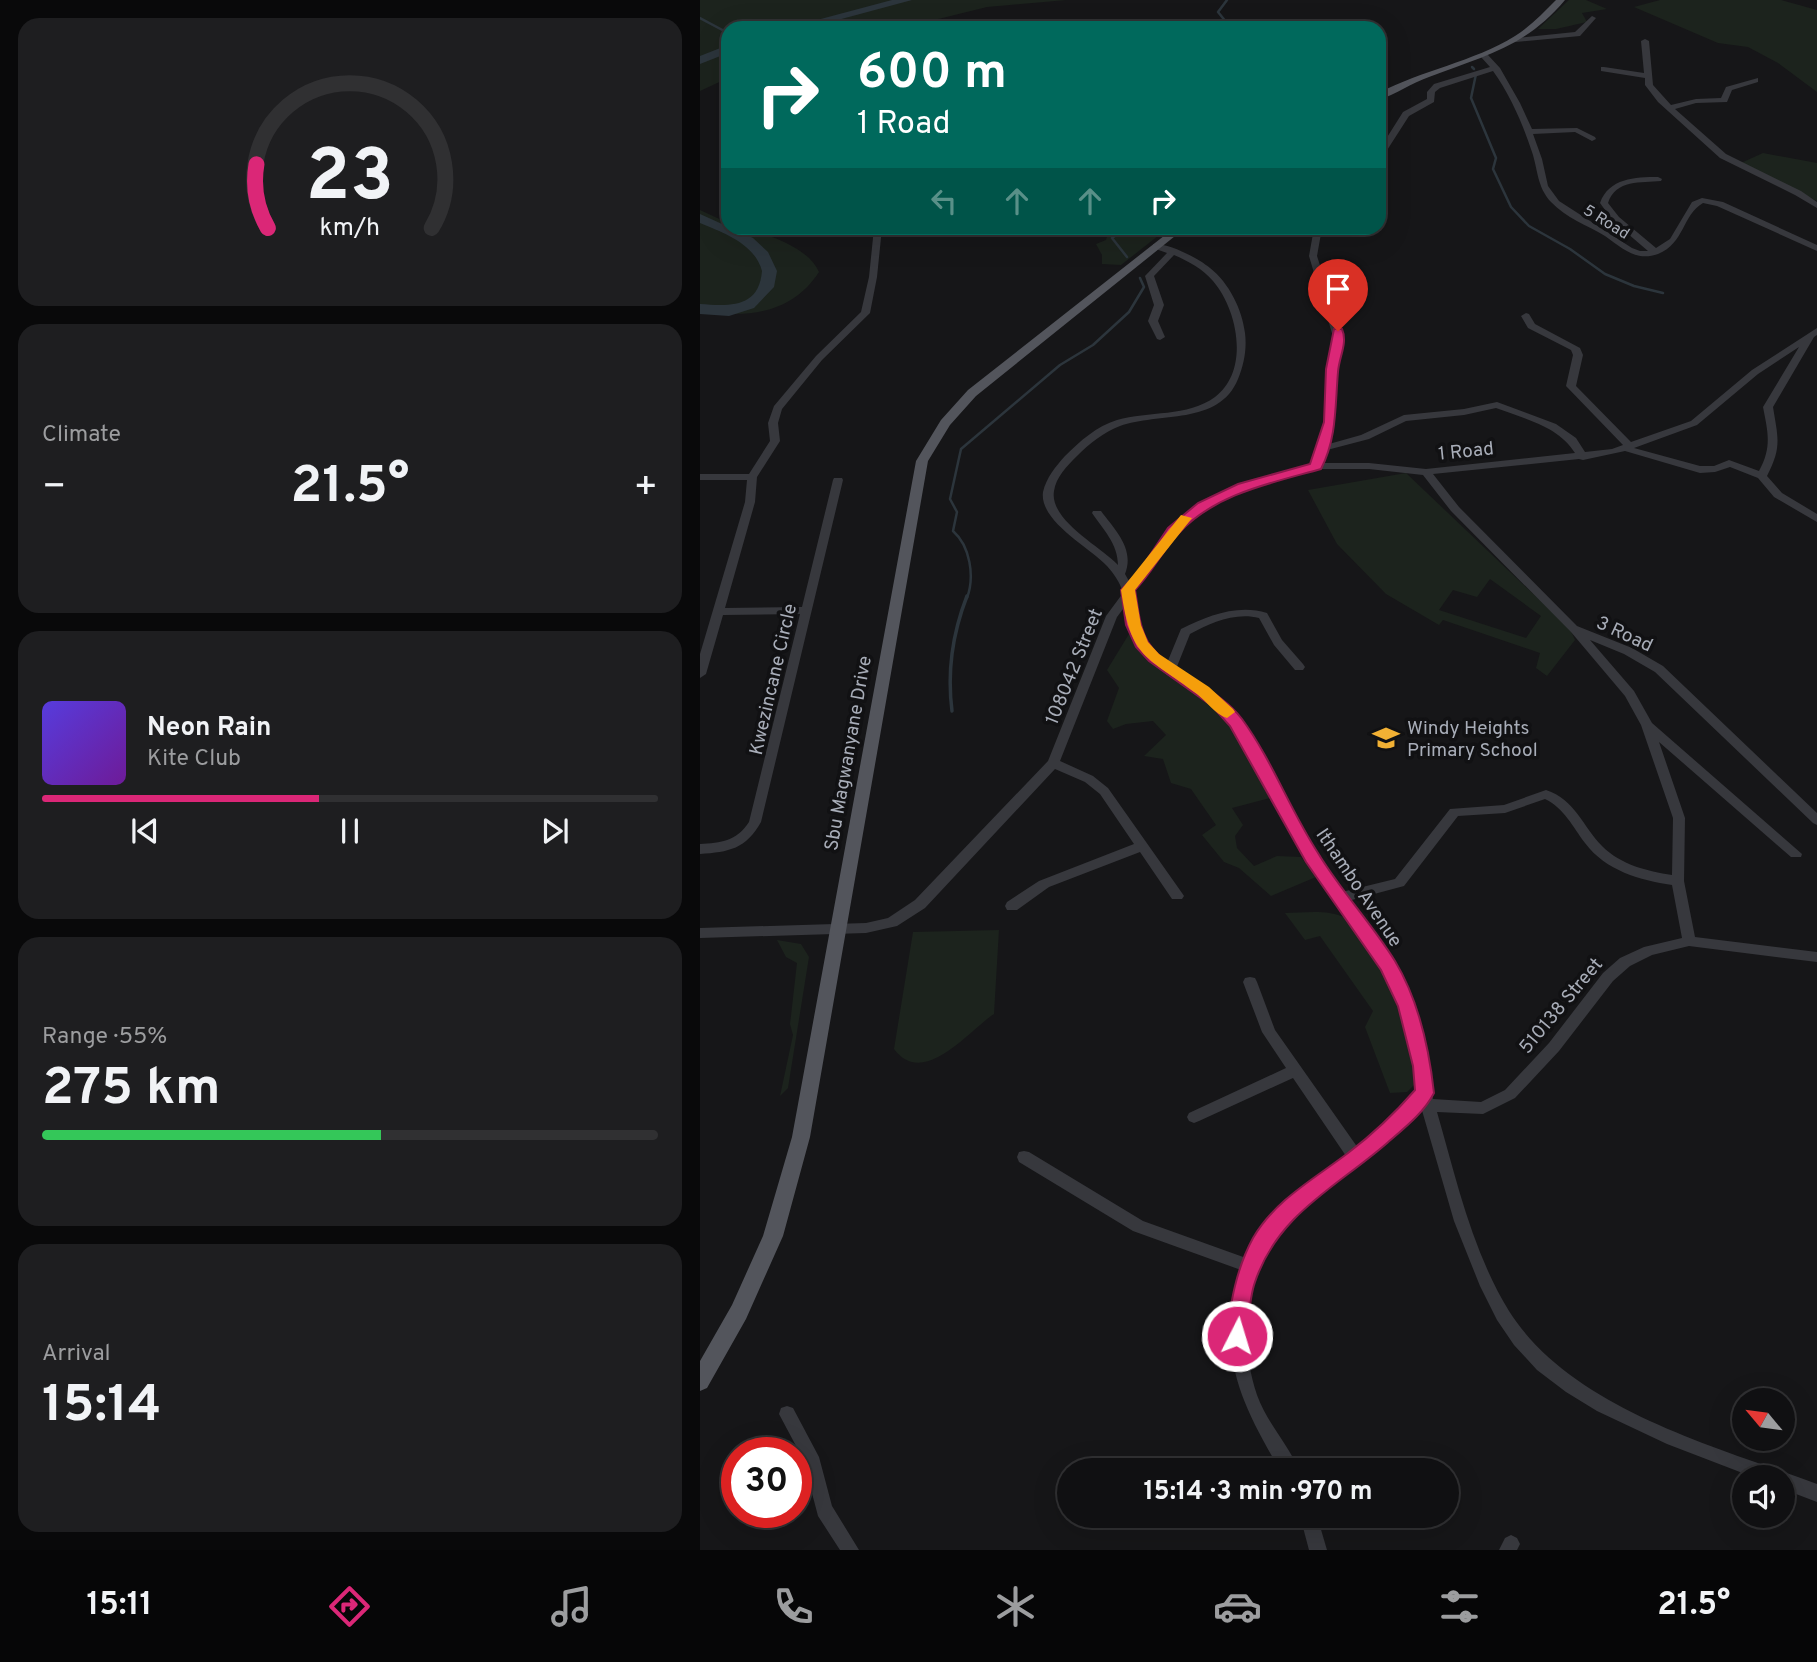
<!DOCTYPE html>
<html lang="en">
<head>
<meta charset="utf-8">
<style>
	body { margin:0; font-family:Overpass,sans-serif; background:#1e1e20; color:#f1f3f6; height:100vh; display:flex; flex-direction:column; font-size:26px; white-space:nowrap }
	* { box-sizing:border-box; margin:0 }
	p { font-size:23px; color:#9c9d9f }
	.icon { flex:none; width:38px; height:38px; fill:none; stroke:currentColor; stroke-width:2; stroke-linecap:round; stroke-linejoin:round }
	.map { position:relative; flex:1; overflow:hidden }
	.drawer { display:flex; flex-direction:column; gap:18px; padding:18px; background:#09090a; width:700px }
	.drawer>* { flex:none }
	.banner { position:absolute; left:21px; top:21px; width:665px; height:214px; border-radius:21px; box-shadow:0 7px 28px #0002,0 0 0 2px #303032; background:#00695c; color:#fff; overflow:hidden }
	.needle { width:46px; rotate:299deg }
	.controls { position:absolute; left:1032px; top:1388px; display:grid; gap:14px }
	.controls a { display:grid; place-items:center; width:63px; height:63px; border-radius:50%; background:#101012; box-shadow:0 7px 28px #0002,0 0 0 2px #303032; font-size:35px }
	.speed { position:absolute; left:21px; top:1437px; display:flex; gap:14px; font-size:35px; font-weight:700; text-align:center }
	.speed>* { display:grid; place-content:center; width:91px; height:91px; border-radius:50%; background:#101012; box-shadow:0 7px 28px #0002,0 0 0 2px #303032; line-height:1 }
	.speed .limit { border:10px solid #d22; background:#fff; color:#111 }
	.pin { position:absolute; display:grid; place-items:center; width:60px; height:60px; color:#fff; margin:-72px -30px; border-radius:50% 50% 50% 0; rotate:-45deg; box-shadow:0 0 7px #0007 }
	.pin .icon { rotate:45deg }
	.me { position:absolute; width:77px; margin:-38px; rotate:5deg; stroke-linejoin:round; filter:drop-shadow(0 0 5px #0008) }
	.turn { display:flex; align-items:center; gap:24px; height:147px; padding:0 21px; font-size:32px }
	.turn .icon { width:91px; height:91px; stroke-width:2.5 }
	.turn b { display:block; font-size:49px; line-height:60px }
	.lanes { display:flex; align-items:center; height:66px; padding:0 21px; background:#0003; justify-content:center; gap:35px; direction:ltr }
	.lanes .off { opacity:.35 }
	.big { font-size:52px; font-weight:700; line-height:1.1 }
	.drawer .tile { flex:1; display:flex; flex-direction:column; justify-content:center; gap:10px; min-width:0; padding:0 24px; border-radius:21px; background:#1e1e20 }
	.drawer .dial { align-items:center; gap:0 }
	.dial svg { height:182px; overflow:visible; fill:none; stroke:#303032; stroke-width:7; stroke-linecap:round; text-anchor:middle }
	.dial text { fill:#f1f3f6; stroke:none }
	.song { display:flex; align-items:center; gap:21px }
	.cover { width:84px; height:84px; border-radius:10px; background:linear-gradient(135deg,hsl(250 70% 55%),hsl(280 70% 35%)) }
	.played { height:7px; border-radius:4px; background:linear-gradient(90deg,#db2777 45%,#303032 45%) }
	.keys { display:flex; justify-content:space-around; direction:ltr }
	.heat { display:flex; justify-content:space-between; align-items:center; font-size:38px; direction:ltr }
	.charge { height:10px; border-radius:5px; background:linear-gradient(90deg,#34c759 55%,#303032 0) }
	.trip { position:absolute; left:357px; top:1458px; width:402px; height:70px; border-radius:35px; background:#101012; box-shadow:0 7px 28px #0002,0 0 0 2px #303032; font-weight:700; line-height:70px; text-align:center }
	.tab-bar { display:flex; height:112px; justify-content:space-around; align-items:center; background:#060607; color:#9c9d9f }
	.tab-bar .icon { width:49px; height:49px }
	.tab-bar .current { color:#db2777 }
	.tab-bar b { font-size:32px; color:#f1f3f6 }
	main { display:flex; flex:1; min-height:0 }
	.map>svg:first-child { display:block }
	.green { fill:#1c231d; fill-rule:evenodd }
	.lines { fill:none; stroke-linecap:round; stroke-linejoin:round }
	.stream-far1 { stroke:#2c353c; stroke-width:2.5 }
	.stream { stroke:#2c353c; stroke-width:3.5 }
	.river { fill:#2c353c; fill-rule:evenodd }
	.minor { fill:#37383d; fill-rule:evenodd }
	.major { fill:#53555c; fill-rule:evenodd }
	.route { fill:#db2777; stroke:#8e194d; stroke-width:2 }
	.slow { fill:#f59e0b }
	.labels { text-anchor:middle; stroke-width:7; stroke-linejoin:round; paint-order:stroke }
	.far-street-label { font-size:16px; fill:#a8adb8; stroke:#111113 }
	.street-label { font-size:19px; fill:#a8adb8; stroke:#111113 }
	.poi-label { font-size:19px; fill:#a8adb8; stroke:#111113; text-anchor:start }
</style>
</head>
<body>
<main>
<section class="drawer">
<div class="tile dial"><svg viewBox="0 0 100 80">
<path d="M14 69A42 42 0 1 1 86 69"/>
<path d="M14 69A42 42 0 0 1 9 41" stroke="#db2777"/>
<text x="50" y="56" font-size="32" font-weight="700">23</text>
<text x="50" y="72" font-size="11">km/h</text>
</svg></div>
<div class="tile"><p>Climate</p>
<div class="heat"><a>−</a><b class="big">21.5°</b><a>+</a></div>
</div>
<div class="tile">
<div class="song"><i class="cover"></i><div><b>Neon Rain</b><p>Kite Club</p></div></div>
<div class="played"></div>
<div class="keys"><svg class="icon" aria-label="previous" viewBox="0 0 24 24"><path d="M18 5L8 12l10 7zM5 5v14"/></svg><svg class="icon" aria-label="pause" viewBox="0 0 24 24"><path d="M8 5v14M16 5v14"/></svg><svg class="icon" aria-label="next" viewBox="0 0 24 24"><path d="M6 5l10 7-10 7zM19 5v14"/></svg></div>
</div>
<div class="tile"><p>Range · 55%</p><b class="big">275 km</b><div class="charge"></div></div>
<div class="tile"><p>Arrival</p><b class="big">15:14</b></div>
</section>
<div class="map">
<svg width="1117" height="1550" viewBox="0 0 1117 1550">
	<rect width="100%" height="100%" fill="#161618"/>
	<g class="green">
		<path d="M 0,0 L 366,0 L 287,7 L 202,28 L 28,28 L 28,78 L 0,91 Z"/>
		<path d="M 869,0 L 886,0 L 907,9 L 882,13 L 887,22 L 856,29 L 838,29 Z"/>
		<path d="M 960,0 L 1081,0 L 1117,10 L 1117,92 L 1078,63 L 1048,47 L 1018,43 L 934,7 Z"/>
		<path d="M 1063,153 L 1117,163 L 1117,201 L 1041,163 Z"/>
		<path d="M 0,210 L 28,223 L 28,228 C 55,228 108,245 119,272 C 91,315 46,318 0,311 Z"/>
		<path d="M 416,228 L 468,228 L 421,265 L 402,264 L 402,255 L 396,244 L 406,240 L 408,233 Z"/>
		<path d="M 706,473 L 870,629 L 875,640 L 847,676 L 836,668 L 840,653 L 743,620 L 739,625 L 686,594 L 637,544 L 608,490 ZM 790,579 L 841,616 L 826,638 L 739,610 L 753,590 L 777,597 Z"/>
		<path d="M 429,634 C 447,676 499,682 525,717 C 543,741 556,772 570,798 L 532,808 L 543,825 L 535,836 L 537,848 L 554,866 L 577,856 L 601,857 L 616,877 L 571,896 L 539,868 L 524,862 L 502,835 L 516,825 L 491,789 L 471,783 L 463,759 L 444,756 L 466,735 L 453,721 L 426,724 L 413,729 L 407,721 L 419,688 L 407,670 Z"/>
		<path d="M 585,913 C 603,913 629,909 645,918 C 652,921 657,932 662,938 C 695,981 712,1031 715,1084 L 707,1092 L 690,1093 L 665,1027 L 673,1011 L 620,936 L 605,940 Z"/>
		<path d="M 299,930 L 294,1014 C 269,1030 224,1089 194,1049 L 213,932 Z"/>
		<path d="M 77,940 L 101,944 L 109,957 L 88,1088 L 80,1096 L 93,1035 L 90,1024 L 97,963 L 86,957 Z"/>
	</g>
	<g class="lines">
		<g class="stream-far1">
			<path d="M 527,0 L 518,12 L 531,28"/>
			<path d="M 0,18 L 28,33"/>
			<path d="M 772,67 L 774,69"/>
			<path d="M 776,74 L 771,98 L 796,158 L 793,169 L 811,207 L 829,226 L 870,249 L 905,274 L 934,286 L 963,293"/>
			<path d="M 426,228 L 412,238 L 427,257"/>
			<path d="M 267,598 C 275,576 270,546 253,531 L 257,512 L 250,499 L 261,449 L 360,365 L 393,345 L 429,312 L 444,287 L 440,278"/>
		</g>
		<path class="stream" d="M 252,711 C 247,672 253,632 267,596"/>
		<g class="river">
			<path d="M 192,0 L 212,0 L 108,28 L 87,28 Z"/>
			<path d="M 28,45 L 28,53 L 0,64 L 0,56 Z"/>
			<path d="M 0,214 L 53,238 L 68,252 L 77,271 L 74,287 L 54,308 L 29,316 L 0,314 L 0,304 C 28,306 59,309 62,271 C 55,244 24,233 0,223 Z"/>
		</g>
		<g class="minor">
			<path d="M 892,16 L 896,18 L 880,36 L 816,42 L 812,40 L 816,38 L 875,32 Z"/>
			<path d="M 945,39 L 949,41 L 953,85 L 971,105 L 996,99 L 1021,98 L 1026,87 L 1058,78 L 1058,82 L 1032,90 L 1027,102 L 996,103 L 975,109 L 1026,154 L 1101,191 L 1117,202 L 1117,208 L 1095,195 L 1020,158 L 958,102 L 945,85 L 945,78 L 901,71 L 901,67 L 904,67 L 944,73 L 941,41 Z"/>
			<path d="M 782,55 L 788,55 L 800,68 L 820,103 L 832,129 L 877,128 L 895,137 L 896,139 L 892,141 L 875,132 L 833,134 L 842,159 L 848,186 L 859,201 L 932,248 L 940,251 L 948,251 L 913,221 L 900,203 C 909,178 935,177 958,177 L 962,179 L 961,181 C 941,183 916,179 908,203 L 919,217 L 956,248 L 970,239 L 992,202 L 1002,198 L 1023,202 L 1117,245 L 1117,251 L 1017,206 L 1003,203 C 982,215 985,243 958,254 C 936,262 922,248 905,236 C 887,225 866,218 851,202 C 837,187 838,170 832,152 C 823,125 811,96 793,71 L 740,88 L 735,92 L 734,102 L 709,116 L 682,158 L 679,158 L 679,150 L 703,112 L 727,99 L 727,92 L 734,84 L 790,67 L 781,57 Z"/>
			<path d="M 174,228 L 182,228 L 177,277 L 170,313 L 122,360 L 82,409 L 78,423 L 80,441 L 57,477 L 55,502 L 25,608 L 102,607 L 133,480 L 134,478 L 142,478 L 143,480 L 61,822 C 46,849 29,852 0,854 L 0,844 C 21,843 37,841 49,822 L 100,614 L 23,615 L 6,674 L 0,678 L 0,654 L 45,502 L 47,480 L 0,480 L 0,474 L 49,474 L 70,441 L 68,423 L 74,406 L 116,356 L 161,312 L 169,277 Z"/>
			<path d="M 614,228 L 622,228 L 617,256 L 644,340 L 637,369 L 634,430 L 629,444 L 661,435 L 704,415 L 764,409 L 797,402 L 856,424 L 876,438 L 885,452 L 912,449 L 923,445 L 866,386 L 873,355 L 871,350 L 828,328 L 821,316 L 826,313 L 829,314 L 835,324 L 880,348 L 883,355 L 876,386 L 931,442 L 991,421 L 1052,370 L 1117,328 L 1117,335 L 1114,337 L 1073,407 C 1078,438 1082,447 1067,476 L 1082,493 L 1117,514 L 1117,522 L 1074,497 L 1058,478 L 1030,467 L 1015,472 L 1000,473 L 925,451 L 883,460 L 879,459 L 733,474 L 759,507 L 877,626 L 932,648 L 963,666 L 1117,813 L 1117,825 L 1113,823 L 955,672 L 924,654 L 890,640 L 934,691 L 952,723 L 1102,854 L 1101,857 L 1091,857 L 959,742 L 985,818 L 984,881 L 995,937 L 1117,952 L 1117,962 L 989,946 L 952,955 L 930,966 L 913,981 L 859,1051 L 815,1098 L 783,1114 L 737,1112 C 756,1178 772,1251 809,1311 C 871,1409 1015,1446 1117,1484 L 1117,1502 L 1083,1489 L 1083,1477 L 1053,1477 L 967,1444 L 897,1411 L 866,1392 L 837,1370 L 814,1345 L 797,1320 L 780,1286 L 754,1221 L 721,1107 C 687,1148 642,1171 602,1205 C 547,1253 535,1329 557,1395 C 567,1423 588,1444 599,1470 L 580,1470 C 539,1400 516,1352 541,1270 L 433,1231 L 319,1162 L 317,1157 L 319,1152 L 324,1151 L 329,1152 L 443,1221 L 546,1258 C 570,1209 603,1186 646,1156 L 593,1078 L 499,1121 L 494,1123 L 489,1121 L 487,1117 L 489,1113 L 586,1068 L 562,1032 L 543,982 L 545,978 L 550,977 L 555,978 L 557,982 L 575,1030 L 658,1148 L 691,1120 L 717,1091 L 709,1036 L 701,1008 L 691,984 L 672,953 L 615,874 L 530,723 C 504,690 456,679 435,642 C 429,631 428,617 426,605 L 417,617 L 360,761 L 393,776 L 408,788 L 482,893 L 484,896 L 482,899 L 472,899 L 440,852 L 349,887 L 317,910 L 307,910 L 305,906 L 307,902 L 339,881 L 434,844 L 400,794 L 385,782 L 355,769 L 225,908 L 197,926 L 166,933 L 0,938 L 0,928 L 166,923 L 188,918 L 215,900 L 348,761 L 406,616 L 423,593 C 420,582 414,574 407,566 C 389,547 339,521 343,492 C 346,478 356,466 365,456 C 380,441 397,426 417,420 C 448,411 488,417 515,397 C 550,371 538,310 513,281 C 503,269 488,261 474,255 L 454,276 L 464,305 L 458,321 L 465,337 L 460,340 L 457,339 L 448,321 L 454,305 L 445,276 L 467,253 L 453,248 L 453,244 C 469,243 498,258 510,268 C 529,283 542,309 545,333 C 547,349 544,364 538,379 C 519,426 458,412 420,426 C 404,432 389,444 377,456 C 367,466 356,477 354,491 C 349,520 400,546 418,565 C 418,544 403,529 392,513 L 393,511 L 401,511 C 415,530 435,549 425,574 L 430,583 C 443,565 454,546 469,529 C 505,489 562,478 612,464 L 624,430 L 627,369 L 634,340 L 609,256 ZM 1099,347 L 1063,407 C 1068,433 1072,447 1059,471 L 1029,460 L 1014,466 L 1000,466 L 934,448 L 997,425 L 1058,374 ZM 796,408 C 825,419 858,426 875,453 L 726,469 L 669,463 L 622,463 L 627,450 L 669,439 L 706,421 L 764,415 ZM 616,469 L 669,469 L 723,475 L 751,511 L 871,632 L 925,696 L 941,725 L 973,818 L 972,875 C 947,871 921,865 902,846 C 883,827 875,799 846,790 L 804,805 L 750,809 L 695,879 L 642,892 L 615,851 L 539,718 L 513,694 L 476,669 L 490,634 C 510,623 535,612 559,618 L 574,645 L 595,670 L 603,670 L 605,667 L 603,664 L 582,640 L 567,613 C 537,604 508,616 481,629 L 467,663 C 438,638 443,626 434,593 C 448,574 460,553 475,535 C 509,494 568,483 616,469 ZM 845,799 C 864,808 873,827 885,843 C 906,871 940,880 972,885 L 982,938 L 944,947 L 920,958 L 903,973 L 849,1043 L 805,1090 L 781,1102 L 733,1099 C 726,1075 727,1048 720,1023 C 707,977 677,939 648,901 L 704,886 L 758,816 L 805,813 Z"/>
			<path d="M 87,1406 L 93,1408 L 119,1457 L 132,1506 L 159,1550 L 140,1550 L 118,1516 L 103,1459 L 79,1414 L 81,1408 Z"/>
			<path d="M 600,1516 L 617,1516 L 627,1550 L 609,1550 Z"/>
			<path d="M 811,1535 L 817,1538 L 820,1544 L 817,1550 L 799,1550 L 805,1538 Z"/>
		</g>
		<g class="major">
			<path d="M 856,0 L 865,0 C 826,47 783,56 729,77 C 712,83 696,94 679,100 L 679,93 C 722,70 773,62 815,36 C 831,26 843,13 856,0 Z"/>
			<path d="M 474,228 L 485,228 L 276,396 L 250,425 L 228,461 L 110,1137 L 83,1236 L 46,1319 L 7,1388 L 0,1391 L 0,1361 L 32,1305 L 63,1236 L 92,1137 L 216,461 L 241,420 L 268,390 Z"/>
		</g>
	</g>
	<path class="route" d="M 634,329 L 642,329 C 648,343 639,357 638,372 C 635,406 637,438 621,469 C 571,483 514,494 478,534 C 462,551 452,573 435,590 C 438,607 439,627 448,642 C 467,672 518,687 542,719 C 572,760 590,810 618,853 C 641,891 672,924 695,961 C 719,1001 729,1047 734,1093 C 724,1113 703,1129 686,1144 C 635,1188 578,1214 555,1282 C 549,1299 549,1319 547,1336 L 544,1343 L 537,1346 L 529,1343 L 526,1336 C 531,1302 536,1269 553,1238 C 575,1200 614,1179 648,1153 C 673,1134 695,1113 715,1090 L 713,1066 L 698,1006 L 681,970 L 606,862 L 530,726 L 512,706 L 449,661 L 436,647 L 426,625 L 421,590 L 440,570 L 468,528 L 498,503 L 538,484 L 610,464 L 624,422 L 626,369 Z"/>
	<path class="slow" d="M 481,515 L 492,518 L 435,590 L 441,625 L 448,642 L 459,654 L 509,687 L 533,709 L 535,712 L 527,718 C 515,714 507,702 497,694 C 446,655 431,660 421,590 Z"/>
	<defs>
		<symbol id="school-bare" viewBox="-9 -9 18 18"><path d="M0-5L7-2L0 1L-7-2ZM-4 1L0 2.5L4 1V4Q0 6-4 4Z" fill="#f2b134" stroke="#111113" stroke-width="2.5" paint-order="stroke"/></symbol>
	</defs>
	<g fill-rule="evenodd">
		<use href="#school-bare" x="667" y="719" width="38" height="38"/>
	</g>
	<g class="labels">
		<g class="far-street-label">
			<text transform="translate(907 221) rotate(32)" y="6">5 Road</text>
		</g>
		<g class="street-label">
			<text transform="translate(766 450) rotate(-6)" y="7">1 Road</text>
			<text transform="translate(925 633) rotate(25)" y="7">3 Road</text>
			<text transform="translate(373 666) rotate(-68)" y="7">108042 Street</text>
			<text transform="translate(72 679) rotate(-77)" y="7">Kwezincane Circle</text>
			<text transform="translate(147 753) rotate(-80)" y="7">Sbu Magwanyane Drive</text>
			<text transform="translate(660 887) rotate(56)" y="7">Ithambo Avenue</text>
			<text transform="translate(860 1005) rotate(-50)" y="7">510138 Street</text>
		</g>
		<g class="poi-label">
			<text x="707" y="734">Windy Heights<tspan x="707" dy="22">Primary School</tspan></text>
		</g>
	</g>
</svg>
<div class="controls">
<a><svg class="needle" viewBox="-14 -14 28 28"><path d="M0-13l5 13h-10z" fill="#e53935"/><path d="M0 13l5-13h-10z" fill="#9c9d9f"/></svg></a>
<a><svg class="icon" aria-label="sound" viewBox="0 0 24 24"><path d="M4 9h4l5-4v14l-5-4H4zM17 9q2 3 0 6"/></svg></a>
</div>
<div class="speed"><div class="limit">30</div></div>
<div class="pin" style="left:638px;top:331px;background:#d93025"><svg class="icon" aria-label="arrive" viewBox="0 0 24 24"><path d="M6 21V4h12l-3 4 3 4H6"/></svg></div>
<svg class="me" style="left:537px;top:1336px" viewBox="-20 -20 40 40"><circle r="17" fill="#db2777" stroke="#fff" stroke-width="3"/><path d="M0-11L8 9 0 5-8 9z" fill="#fff"/></svg>
<div class="trip">15:14 · 3 min · 970 m</div>
<div class="banner">
<div class="turn"><svg class="icon" aria-label="right" viewBox="0 0 24 24"><path d="M7 20v-9h11M14 6l5 5-5 5"/></svg><div><b>600 m</b>1 Road</div></div>
<div class="lanes"><svg class="icon off" aria-label="left" viewBox="0 0 24 24"><path d="M17 20v-9H6M10 6l-5 5 5 5"/></svg><svg class="icon off" aria-label="ahead" viewBox="0 0 24 24"><path d="M12 20V5M6 11l6-6 6 6"/></svg><svg class="icon off" aria-label="ahead" viewBox="0 0 24 24"><path d="M12 20V5M6 11l6-6 6 6"/></svg><svg class="icon" aria-label="right" viewBox="0 0 24 24"><path d="M7 20v-9h11M14 6l5 5-5 5"/></svg></div>
</div>
</div>
</main>
<nav class="tab-bar">
<b>15:11</b>
<svg class="icon current" aria-label="directions" viewBox="0 0 24 24"><path d="M12 3l9 9-9 9-9-9zM9 14v-3h6M13 9l2 2-2 2"/></svg>
<svg class="icon" aria-label="music" viewBox="0 0 24 24"><path d="M9 18V5l10-2v13"/><circle cx="6" cy="18" r="3"/><circle cx="16" cy="16" r="3"/></svg>
<svg class="icon" aria-label="phone" viewBox="0 0 24 24"><path d="M5 4h4l2 5-3 2q2 4 5 5l2-3 5 2v4C11 20 4 13 5 4z"/></svg>
<svg class="icon" aria-label="climate" viewBox="0 0 24 24"><path d="M12 3v18M4 7l16 10M4 17L20 7"/></svg>
<svg class="icon" aria-label="car" viewBox="0 0 24 24"><path d="M5 17H2v-5l4-1 3-4h7l3 4 3 1v5h-3M9 17h6M6 11h13"/><circle cx="7" cy="17" r="2"/><circle cx="17" cy="17" r="2"/></svg>
<svg class="icon" aria-label="filters" viewBox="0 0 24 24"><path d="M4 7h16M4 17h16"/><circle cx="9" cy="7" r="2"/><circle cx="15" cy="17" r="2"/></svg>
<b>21.5°</b>
</nav>
</body>
</html>
